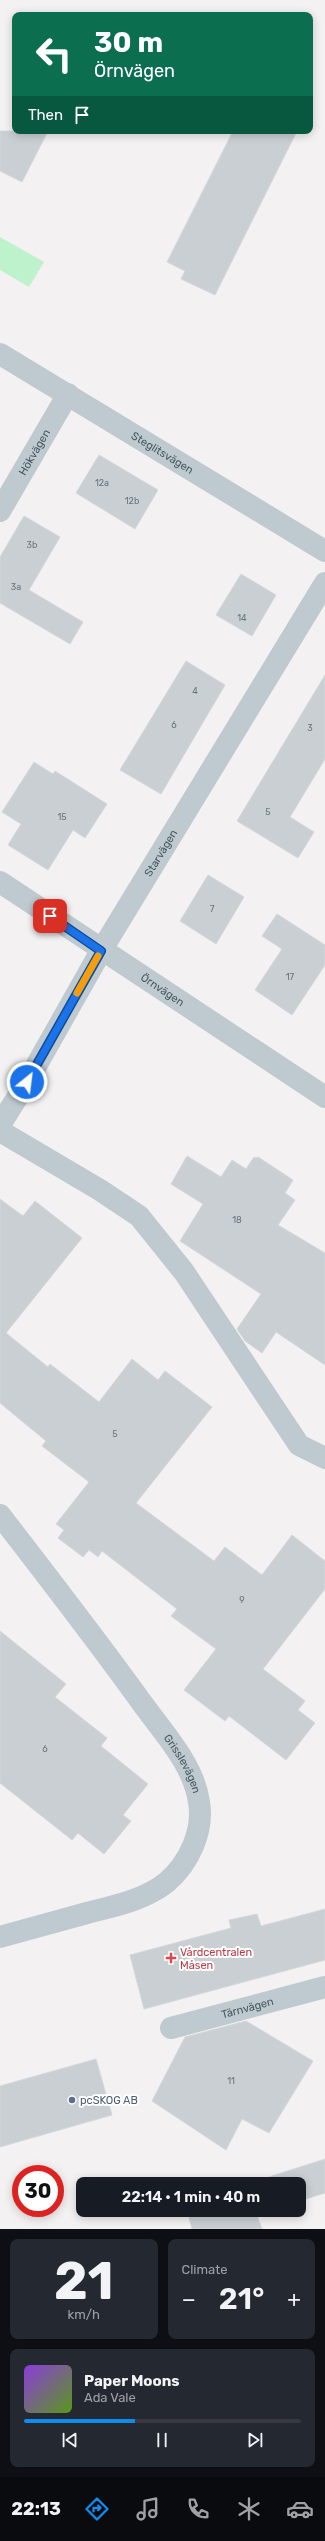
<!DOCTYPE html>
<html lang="en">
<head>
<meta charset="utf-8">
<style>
	body { margin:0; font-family:Rubik,sans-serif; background:#242831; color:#f1f3f6; height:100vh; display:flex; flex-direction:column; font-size:15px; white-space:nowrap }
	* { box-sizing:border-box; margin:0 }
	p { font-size:13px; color:#9ea1a6 }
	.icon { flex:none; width:22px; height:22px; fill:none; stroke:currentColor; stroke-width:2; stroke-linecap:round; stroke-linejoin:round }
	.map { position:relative; height:2229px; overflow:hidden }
	.panel { display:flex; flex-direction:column; gap:10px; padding:10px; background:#0d0f14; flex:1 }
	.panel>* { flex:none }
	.banner { position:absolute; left:12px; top:12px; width:301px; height:122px; border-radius:8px; box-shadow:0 2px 10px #0003; background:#0b6e4f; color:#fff; overflow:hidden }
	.speed { position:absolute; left:12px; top:2165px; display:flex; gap:8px; font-size:20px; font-weight:700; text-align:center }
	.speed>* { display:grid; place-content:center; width:52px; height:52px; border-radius:50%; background:#171b24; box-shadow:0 2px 10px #0003; line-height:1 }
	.speed .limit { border:6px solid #d22; background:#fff; color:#111 }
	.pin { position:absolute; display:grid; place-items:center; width:34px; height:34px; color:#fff; margin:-17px; border-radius:8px; box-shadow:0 2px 6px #0006 }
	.me { position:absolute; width:44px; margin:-22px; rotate:29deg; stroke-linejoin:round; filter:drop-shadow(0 0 3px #0008) }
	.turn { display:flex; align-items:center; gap:14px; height:84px; padding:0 16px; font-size:18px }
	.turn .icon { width:52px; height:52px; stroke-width:2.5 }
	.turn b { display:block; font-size:28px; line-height:34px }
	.then { display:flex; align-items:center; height:38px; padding:0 16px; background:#0003; gap:8px; font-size:15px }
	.big { font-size:30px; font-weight:600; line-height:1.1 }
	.panel .card { flex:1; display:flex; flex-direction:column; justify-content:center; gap:6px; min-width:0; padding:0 14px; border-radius:8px; background:#242831 }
	.panel .dial { align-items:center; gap:0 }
	.dial b { font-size:52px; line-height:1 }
	.song { display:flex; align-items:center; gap:12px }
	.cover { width:48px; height:48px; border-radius:6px; background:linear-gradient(135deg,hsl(270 70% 55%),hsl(90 70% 35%)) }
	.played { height:4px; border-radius:2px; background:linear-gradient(90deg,#108bee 40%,#363941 40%) }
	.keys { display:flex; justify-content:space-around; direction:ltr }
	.heat { display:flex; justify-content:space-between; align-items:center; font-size:22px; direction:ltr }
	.panel .tiles { flex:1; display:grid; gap:10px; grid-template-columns:1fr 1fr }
	.card:last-child { grid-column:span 2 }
	.trip { position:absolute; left:76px; top:2177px; width:230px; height:40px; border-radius:8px; background:#171b24; box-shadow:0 2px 10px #0003; font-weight:600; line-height:40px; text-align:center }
	.tab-bar { display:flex; height:64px; justify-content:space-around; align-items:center; background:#090b0e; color:#9ea1a6 }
	.tab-bar .icon { width:28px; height:28px }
	.tab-bar .active { color:#108bee }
	.tab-bar b { font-size:18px; color:#f1f3f6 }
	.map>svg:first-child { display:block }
	.green { fill:#bef2cc }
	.building { fill:#cacfd3; stroke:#d4d8dc }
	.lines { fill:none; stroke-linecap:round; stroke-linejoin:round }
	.minor { stroke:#becad0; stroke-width:22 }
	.route-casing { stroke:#114b97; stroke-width:10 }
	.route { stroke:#1a73e8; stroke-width:7 }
	.slow { stroke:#f59e0b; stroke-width:7 }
	.health-dot { fill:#e0444e; stroke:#fff; stroke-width:1.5 }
	.service-dot { fill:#5c6f8a; stroke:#fff; stroke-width:1.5 }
	.labels { text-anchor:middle; stroke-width:4; stroke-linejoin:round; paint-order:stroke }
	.number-label { font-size:9px; fill:#68757c }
	.street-label { font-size:11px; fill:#47575f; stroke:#fff }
	.health-label { font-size:11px; fill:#be3a42; stroke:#fff; text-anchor:start }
	.service-label { font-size:11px; fill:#4e5e75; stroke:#fff; text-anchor:start }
</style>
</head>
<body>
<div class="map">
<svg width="325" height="2229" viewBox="0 0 325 2229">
	<rect width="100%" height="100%" fill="#f3f1f1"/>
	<path class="green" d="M 0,237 L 44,262 L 29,287 L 0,270 Z"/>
	<g class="building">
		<path d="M 0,131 L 48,131 L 22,182 L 0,171 Z"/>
		<path d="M 233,131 L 297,131 L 215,295 L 181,279 L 185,271 L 167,262 Z"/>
		<path d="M 99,455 L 158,490 L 135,529 L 76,493 Z"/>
		<path d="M 24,516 L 60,537 L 29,590 L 83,622 L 70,644 L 0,603 L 0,557 Z"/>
		<path d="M 241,574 L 276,595 L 252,636 L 216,615 Z"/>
		<path d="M 186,661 L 225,685 L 161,794 L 120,770 Z"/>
		<path d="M 325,675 L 325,759 L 290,817 L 314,832 L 298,858 L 237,821 Z"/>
		<path d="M 34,762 L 53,774 L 55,771 L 107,804 L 85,838 L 73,830 L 48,870 L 8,845 L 21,824 L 2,812 Z"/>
		<path d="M 208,875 L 244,897 L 216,944 L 180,921 Z"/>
		<path d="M 277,914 L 325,945 L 325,965 L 292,1015 L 255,990 L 282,949 L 262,936 Z"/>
		<path d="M 187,1156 L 221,1177 L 232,1160 L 246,1169 L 254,1157 L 256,1158 L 258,1157 L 293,1180 L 285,1193 L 295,1200 L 278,1225 L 325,1253 L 325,1365 L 276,1332 L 262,1353 L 245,1341 L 237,1329 L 261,1294 L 180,1241 L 203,1204 L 171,1184 Z"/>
		<path d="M 0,1199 L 23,1216 L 35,1201 L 82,1238 L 6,1333 L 48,1367 L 50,1364 L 99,1402 L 132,1359 L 158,1380 L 165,1371 L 212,1407 L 136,1503 L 214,1561 L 225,1547 L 262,1575 L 292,1535 L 325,1561 L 325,1589 L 263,1669 L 305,1701 L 298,1710 L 315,1723 L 286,1760 L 229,1716 L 225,1721 L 184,1690 L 216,1649 L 171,1616 L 177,1609 L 102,1551 L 98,1557 L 89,1550 L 83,1557 L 58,1538 L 64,1530 L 56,1524 L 89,1482 L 42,1446 L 46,1441 L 0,1403 Z"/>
		<path d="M 0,1631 L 66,1684 L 55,1697 L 107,1738 L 101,1746 L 148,1784 L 123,1815 L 131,1821 L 104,1854 L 78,1833 L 72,1840 L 0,1783 Z"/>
		<path d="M 325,1909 L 325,1960 L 144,2009 L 130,1955 L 231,1928 L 229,1920 L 257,1914 L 261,1926 Z"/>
		<path d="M 246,2021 L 313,2061 L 269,2133 L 242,2119 L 226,2150 L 152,2101 L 185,2037 Z"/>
		<path d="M 96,2059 L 112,2115 L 0,2147 L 0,2086 Z"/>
		<path d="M 325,2159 L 325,2193 L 299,2201 L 299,2184 L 247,2184 Z"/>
		<path d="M 187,2210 L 272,2210 L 257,2215 L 262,2229 L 192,2229 Z"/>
	</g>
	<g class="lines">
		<g class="minor">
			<path id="s1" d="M 0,354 L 325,551"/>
			<path id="s2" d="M 0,511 L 68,394"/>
			<path id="s3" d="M 0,882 L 325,1097"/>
			<path id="s4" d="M 0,1125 L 27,1082 L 101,951 L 325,583"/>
			<path d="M 0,1131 L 100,1190 L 139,1216 L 184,1272 L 299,1445 L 325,1458"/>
			<path id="s5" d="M 0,1515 C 48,1577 96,1639 142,1703 C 163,1732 194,1765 199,1802 C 204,1831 189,1863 167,1882 C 145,1900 114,1906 87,1913 C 58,1921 29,1929 0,1937"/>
			<path id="s6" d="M 171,2028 L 325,1987"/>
		</g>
	</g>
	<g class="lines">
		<defs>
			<path id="route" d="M 27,1082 L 101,951 L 50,916"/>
		</defs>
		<use href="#route" class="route-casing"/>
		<use href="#route" class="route"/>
		<path class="slow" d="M 77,993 L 98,956"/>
	</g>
	<path class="health-dot" d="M169 1952h4v4h4v4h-4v4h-4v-4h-4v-4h4z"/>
	<circle class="service-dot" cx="72" cy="2100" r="4"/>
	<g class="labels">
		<g class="number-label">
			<text x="102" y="486">12a</text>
			<text x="132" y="504">12b</text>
			<text x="32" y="548">3b</text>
			<text x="16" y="590">3a</text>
			<text x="242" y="621">14</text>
			<text x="195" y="694">4</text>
			<text x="174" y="728">6</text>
			<text x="310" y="731">3</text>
			<text x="268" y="815">5</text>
			<text x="62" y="820">15</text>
			<text x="212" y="912">7</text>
			<text x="290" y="980">17</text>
			<text x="237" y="1223">18</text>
			<text x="115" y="1437">5</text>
			<text x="242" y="1603">9</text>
			<text x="45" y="1752">6</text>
			<text x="231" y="2084">11</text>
		</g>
		<g class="street-label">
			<text dy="4" stroke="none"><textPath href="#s2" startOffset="68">Hökvägen</textPath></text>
			<text dy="4" stroke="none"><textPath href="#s1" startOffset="190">Steglitsvägen</textPath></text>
			<text dy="4" stroke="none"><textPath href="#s4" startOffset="316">Starvägen</textPath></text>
			<text dy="4" stroke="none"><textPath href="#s3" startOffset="195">Örnvägen</textPath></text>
			<text dy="4" stroke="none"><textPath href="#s5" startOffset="309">Grisslevägen</textPath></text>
			<text dy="4" stroke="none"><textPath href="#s6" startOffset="79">Tärnvägen</textPath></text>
		</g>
		<g class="health-label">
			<text x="180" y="1956">Vårdcentralen<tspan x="180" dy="13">Måsen</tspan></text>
		</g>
		<g class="service-label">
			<text x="80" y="2104">pcSKOG AB</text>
		</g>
	</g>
</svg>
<div class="speed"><div class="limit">30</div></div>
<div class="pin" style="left:50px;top:916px;background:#d93025"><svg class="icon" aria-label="arrive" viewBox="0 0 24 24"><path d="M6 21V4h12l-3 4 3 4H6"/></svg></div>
<svg class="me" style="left:27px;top:1082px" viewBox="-20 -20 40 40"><circle r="17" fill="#1a73e8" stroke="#fff" stroke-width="3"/><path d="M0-11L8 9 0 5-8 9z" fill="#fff"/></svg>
<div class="trip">22:14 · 1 min · 40 m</div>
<div class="banner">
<div class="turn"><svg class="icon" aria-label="left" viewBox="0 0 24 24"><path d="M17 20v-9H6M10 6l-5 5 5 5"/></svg><div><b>30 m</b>Örnvägen</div></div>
<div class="then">Then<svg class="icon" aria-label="arrive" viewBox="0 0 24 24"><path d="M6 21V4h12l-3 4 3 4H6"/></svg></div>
</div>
</div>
<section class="panel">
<div class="tiles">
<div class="card dial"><b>21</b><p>km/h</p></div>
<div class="card"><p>Climate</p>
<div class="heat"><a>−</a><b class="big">21°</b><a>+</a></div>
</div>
<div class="card">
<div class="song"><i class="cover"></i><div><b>Paper Moons</b><p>Ada Vale</p></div></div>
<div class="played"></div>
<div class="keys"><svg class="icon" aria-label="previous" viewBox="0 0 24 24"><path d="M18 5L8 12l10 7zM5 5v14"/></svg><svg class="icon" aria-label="pause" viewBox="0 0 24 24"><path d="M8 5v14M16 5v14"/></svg><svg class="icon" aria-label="next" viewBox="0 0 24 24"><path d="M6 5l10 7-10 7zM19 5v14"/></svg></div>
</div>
</div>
</section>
<nav class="tab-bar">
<b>22:13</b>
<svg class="icon active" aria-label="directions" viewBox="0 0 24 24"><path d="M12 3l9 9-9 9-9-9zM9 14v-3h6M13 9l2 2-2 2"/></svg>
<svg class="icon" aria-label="music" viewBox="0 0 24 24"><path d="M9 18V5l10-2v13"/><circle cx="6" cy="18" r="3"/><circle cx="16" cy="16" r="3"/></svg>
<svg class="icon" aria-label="phone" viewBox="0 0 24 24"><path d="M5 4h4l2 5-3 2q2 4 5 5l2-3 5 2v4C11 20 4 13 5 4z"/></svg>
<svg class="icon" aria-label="climate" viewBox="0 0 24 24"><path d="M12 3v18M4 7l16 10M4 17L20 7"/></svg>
<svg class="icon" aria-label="car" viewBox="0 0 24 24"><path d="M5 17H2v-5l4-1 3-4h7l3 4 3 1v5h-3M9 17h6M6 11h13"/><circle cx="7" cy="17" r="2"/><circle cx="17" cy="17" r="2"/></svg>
</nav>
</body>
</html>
